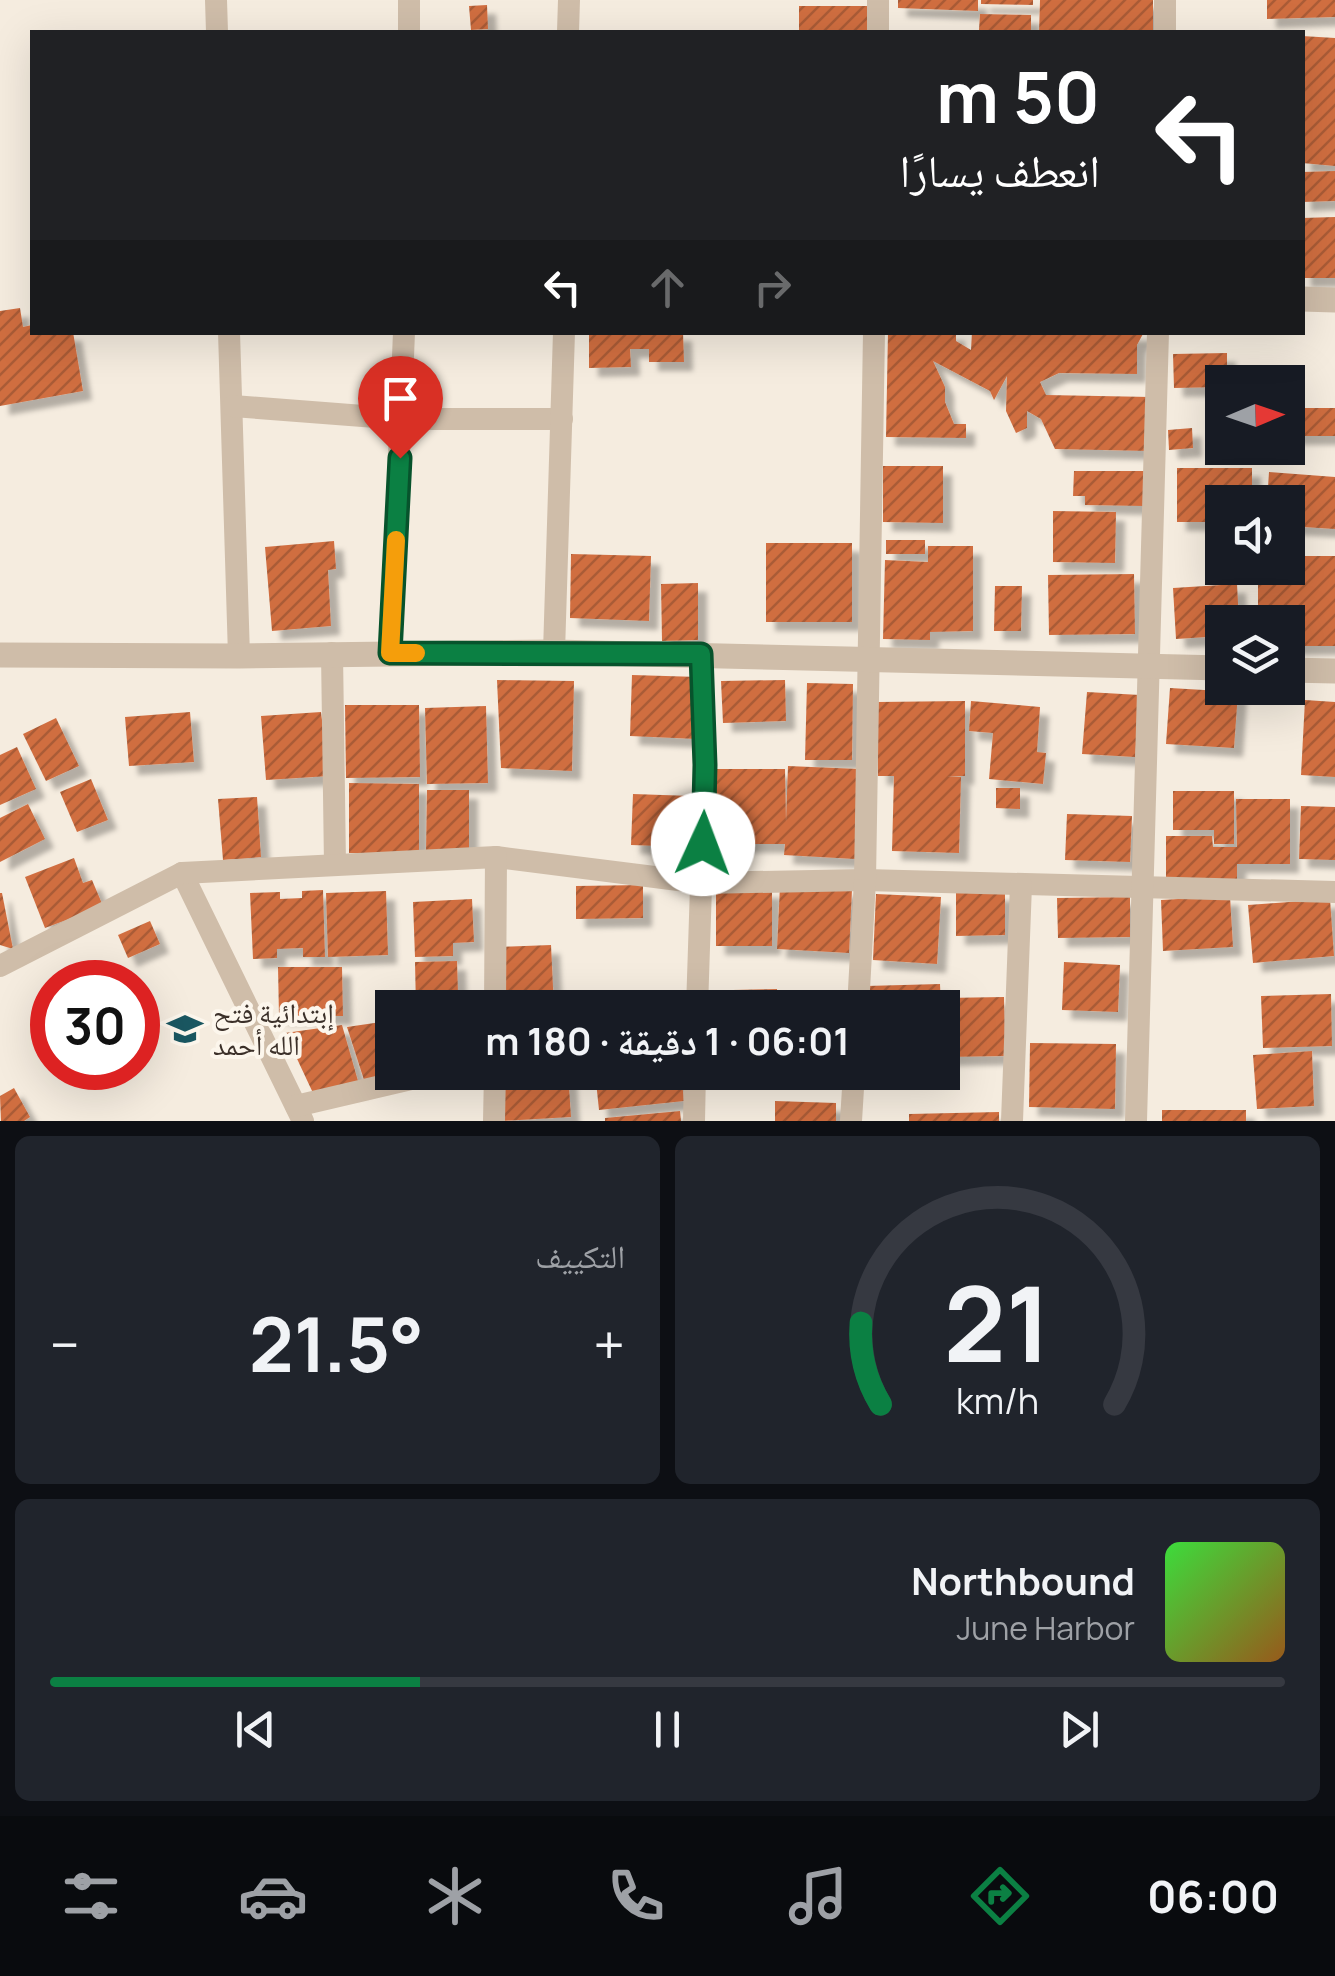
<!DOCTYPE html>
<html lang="ar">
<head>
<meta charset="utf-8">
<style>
	body { margin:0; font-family:Manrope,"Noto Naskh Arabic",sans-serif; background:#20242c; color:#f1f3f6; direction:rtl; height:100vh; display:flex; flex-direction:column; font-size:38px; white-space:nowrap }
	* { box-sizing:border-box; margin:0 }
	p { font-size:32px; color:#9ea1a6 }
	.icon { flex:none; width:55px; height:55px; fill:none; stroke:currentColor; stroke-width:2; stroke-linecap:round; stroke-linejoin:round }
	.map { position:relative; height:1121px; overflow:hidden; direction:ltr }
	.sheet { display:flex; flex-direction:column; gap:15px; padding:15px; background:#0d0f14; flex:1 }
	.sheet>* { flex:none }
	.hud { position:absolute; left:30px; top:30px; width:1275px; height:305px; border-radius:0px; box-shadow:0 10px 40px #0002; direction:rtl; background:#202124; color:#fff; overflow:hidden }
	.needle { width:65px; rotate:88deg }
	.buttons { position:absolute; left:1205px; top:365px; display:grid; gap:20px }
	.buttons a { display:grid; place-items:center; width:100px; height:100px; border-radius:0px; background:#171b24; box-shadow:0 10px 40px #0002; font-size:50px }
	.speed { position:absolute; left:30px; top:960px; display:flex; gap:20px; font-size:50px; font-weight:700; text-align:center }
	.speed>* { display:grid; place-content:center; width:130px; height:130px; border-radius:50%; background:#171b24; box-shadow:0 10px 40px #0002; line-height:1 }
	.speed .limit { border:15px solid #d22; background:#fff; color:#111 }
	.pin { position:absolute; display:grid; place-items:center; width:85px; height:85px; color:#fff; margin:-102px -42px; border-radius:50% 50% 50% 0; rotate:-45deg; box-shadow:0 0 10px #0007 }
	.pin .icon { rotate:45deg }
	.me { position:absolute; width:110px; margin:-55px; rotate:2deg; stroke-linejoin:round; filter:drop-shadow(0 0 8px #0008) }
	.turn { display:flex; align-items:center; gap:35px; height:210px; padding:0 40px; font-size:45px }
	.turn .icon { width:130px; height:130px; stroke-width:2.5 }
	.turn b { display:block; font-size:70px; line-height:85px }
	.lanes { display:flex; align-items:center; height:95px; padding:0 40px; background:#0003; justify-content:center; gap:50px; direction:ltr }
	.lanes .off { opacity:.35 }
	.big { font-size:75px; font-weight:700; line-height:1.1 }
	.sheet .tile { flex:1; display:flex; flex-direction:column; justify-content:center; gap:15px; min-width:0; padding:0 35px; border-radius:15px; background:#20242c }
	.sheet .dial { align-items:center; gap:0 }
	.dial svg { height:260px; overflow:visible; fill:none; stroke:#363941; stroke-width:7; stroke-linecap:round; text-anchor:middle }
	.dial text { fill:#f1f3f6; stroke:none }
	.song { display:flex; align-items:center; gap:30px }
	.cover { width:120px; height:120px; border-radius:15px; background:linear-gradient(135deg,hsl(120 70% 55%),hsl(30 70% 35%)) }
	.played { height:10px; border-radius:5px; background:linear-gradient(90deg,#0b8043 30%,#363941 30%) }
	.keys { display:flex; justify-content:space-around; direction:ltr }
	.heat { display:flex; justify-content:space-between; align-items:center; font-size:55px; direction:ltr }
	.sheet .tiles { flex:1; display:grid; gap:15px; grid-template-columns:1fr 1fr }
	.tile:last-child { grid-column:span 2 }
	.trip { position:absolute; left:375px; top:990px; width:585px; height:100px; border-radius:0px; background:#171b24; box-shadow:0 10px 40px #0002; font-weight:700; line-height:100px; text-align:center; direction:rtl }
	.tabs { display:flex; height:160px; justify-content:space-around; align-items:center; background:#090b0e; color:#9ea1a6 }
	.tabs .icon { width:70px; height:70px }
	.tabs .selected { color:#0b8043 }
	.tabs b { font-size:45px; color:#f1f3f6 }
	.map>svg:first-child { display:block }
	.building { fill:url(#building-hatch); filter:url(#shadow) }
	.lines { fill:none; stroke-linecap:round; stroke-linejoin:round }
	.minor { stroke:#cfbda9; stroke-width:22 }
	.tertiary { stroke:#cfbda9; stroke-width:25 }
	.route-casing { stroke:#07532c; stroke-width:25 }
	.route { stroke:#0b8043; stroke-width:18 }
	.slow { stroke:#f59e0b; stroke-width:18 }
	.labels { text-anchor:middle; stroke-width:8; stroke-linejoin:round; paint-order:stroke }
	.poi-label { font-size:28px; fill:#3b3029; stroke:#fcf6ec; text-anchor:start }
</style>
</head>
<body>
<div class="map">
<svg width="1335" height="1121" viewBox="0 0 1335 1121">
	<defs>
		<pattern id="building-hatch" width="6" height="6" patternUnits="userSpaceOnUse" patternTransform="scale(2.5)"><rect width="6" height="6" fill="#d06e41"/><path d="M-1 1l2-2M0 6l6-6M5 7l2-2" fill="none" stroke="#aa5b36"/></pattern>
		<filter id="shadow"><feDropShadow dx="9" dy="9" stdDeviation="2.5" flood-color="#0004"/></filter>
	</defs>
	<rect width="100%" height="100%" fill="#f5ecdf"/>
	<g class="building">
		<path d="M 898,0 L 978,0 L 978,11 L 898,8 Z"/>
		<path d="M 981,0 L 1033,0 L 1033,5 L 981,4 Z"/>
		<path d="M 1040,0 L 1153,0 L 1153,32 L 1039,32 Z"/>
		<path d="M 1267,0 L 1335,0 L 1335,17 L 1267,19 Z"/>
		<path d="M 487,5 L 488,29 L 471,30 L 469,6 Z"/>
		<path d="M 799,6 L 873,6 L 874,32 L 799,32 Z"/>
		<path d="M 980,14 L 1031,15 L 1031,32 L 979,30 Z"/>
		<path d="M 1302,36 L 1335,38 L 1335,166 L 1302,163 Z"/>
		<path d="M 1335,171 L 1335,201 L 1302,202 L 1302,172 Z"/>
		<path d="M 1335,217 L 1335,278 L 1302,278 L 1302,218 Z"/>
		<path d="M 20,308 L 23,327 L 32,325 L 32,332 L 73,332 L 83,391 L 0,406 L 0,311 Z"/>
		<path d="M 589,332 L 683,332 L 684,362 L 649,362 L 649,349 L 630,349 L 631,367 L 589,368 Z"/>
		<path d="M 888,332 L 956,332 L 956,341 L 971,350 L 972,332 L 1144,332 L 1137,345 L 1137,374 L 1059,373 L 1040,382 L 1046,395 L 1151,397 L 1150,451 L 1055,449 L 1041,419 L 1027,411 L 1027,428 L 1016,433 L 1006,411 L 1007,376 L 994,400 L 990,391 L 933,361 L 945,387 L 945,402 L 954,424 L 966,424 L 966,438 L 886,437 Z"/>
		<path d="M 1227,353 L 1227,382 L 1222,382 L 1222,387 L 1174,388 L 1173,354 Z"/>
		<path d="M 1293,408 L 1335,408 L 1335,436 L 1292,436 Z"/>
		<path d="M 1192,428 L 1193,448 L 1169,450 L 1168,430 Z"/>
		<path d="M 883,466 L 943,466 L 943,523 L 883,522 Z"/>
		<path d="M 1177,468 L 1252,468 L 1252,502 L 1222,502 L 1222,522 L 1177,522 Z"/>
		<path d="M 1074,471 L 1145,471 L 1144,506 L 1085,505 L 1085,496 L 1073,496 Z"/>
		<path d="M 1269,472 L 1335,477 L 1335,529 L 1288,526 L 1288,502 L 1267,502 Z"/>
		<path d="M 1053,511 L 1116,512 L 1115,563 L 1053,562 Z"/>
		<rect x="886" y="540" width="39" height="14"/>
		<path d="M 334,541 L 336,569 L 328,570 L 331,626 L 272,631 L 265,547 Z"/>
		<rect x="766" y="543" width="86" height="79"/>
		<path d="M 928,546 L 973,546 L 973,631 L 930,632 L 930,640 L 883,639 L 885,560 L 928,562 Z"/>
		<path d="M 571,554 L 651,556 L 649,621 L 570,618 Z"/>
		<path d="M 1288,556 L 1335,556 L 1335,646 L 1288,646 L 1288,622 L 1258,622 L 1258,568 L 1288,568 Z"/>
		<path d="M 1134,574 L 1135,634 L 1049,635 L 1048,575 Z"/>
		<path d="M 698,583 L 698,640 L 662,641 L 661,584 Z"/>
		<path d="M 1237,584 L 1239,622 L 1222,622 L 1222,636 L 1176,639 L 1173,588 Z"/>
		<path d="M 995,586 L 1022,586 L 1021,631 L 994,631 Z"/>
		<path d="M 632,675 L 699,677 L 697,739 L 630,736 Z"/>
		<path d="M 497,680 L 574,681 L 572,771 L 501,768 Z"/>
		<path d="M 785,680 L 786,721 L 723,723 L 721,681 Z"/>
		<path d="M 807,683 L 853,684 L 852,760 L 805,760 Z"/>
		<path d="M 1170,688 L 1238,692 L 1234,748 L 1166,744 Z"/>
		<path d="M 1087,692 L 1140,695 L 1135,757 L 1082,754 Z"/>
		<path d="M 1305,700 L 1335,702 L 1335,777 L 1301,775 Z"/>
		<path d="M 965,701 L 965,776 L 947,776 L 961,777 L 959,853 L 892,851 L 894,776 L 878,776 L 878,702 Z"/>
		<path d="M 971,701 L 1040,707 L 1037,752 L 1046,753 L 1043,784 L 989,779 L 993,733 L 969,731 Z"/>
		<path d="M 345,705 L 419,705 L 420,777 L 346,778 Z"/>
		<path d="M 486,706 L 488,783 L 427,784 L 425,708 Z"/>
		<path d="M 190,712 L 194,762 L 129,766 L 125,717 Z"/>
		<path d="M 321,712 L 329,776 L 266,780 L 261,716 Z"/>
		<path d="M 56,718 L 79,766 L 46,781 L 23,734 Z"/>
		<path d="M 17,747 L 36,789 L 0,805 L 0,755 Z"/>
		<path d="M 788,766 L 859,769 L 855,859 L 784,855 L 785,844 L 716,844 L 716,769 L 785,769 L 786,822 Z"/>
		<path d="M 91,779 L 108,820 L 77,832 L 60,792 Z"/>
		<path d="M 349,783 L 419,784 L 419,853 L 349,853 Z"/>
		<path d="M 996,788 L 1020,788 L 1020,809 L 996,808 Z"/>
		<path d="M 427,790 L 469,790 L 469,852 L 426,852 Z"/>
		<path d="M 1173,791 L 1234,791 L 1234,844 L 1214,844 L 1214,830 L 1173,830 Z"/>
		<path d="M 633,794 L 692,796 L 690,847 L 631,845 Z"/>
		<path d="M 257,797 L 261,857 L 223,860 L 218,799 Z"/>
		<path d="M 1236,799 L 1290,799 L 1290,864 L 1237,864 L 1237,885 L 1166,886 L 1166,836 L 1212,836 L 1213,847 L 1237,847 Z"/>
		<path d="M 28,804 L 45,839 L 0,862 L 0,818 Z"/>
		<path d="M 1301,806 L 1335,807 L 1335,860 L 1299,859 Z"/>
		<path d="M 1067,814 L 1132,816 L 1130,862 L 1065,860 Z"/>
		<path d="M 74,858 L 83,883 L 92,880 L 103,906 L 45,928 L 25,877 Z"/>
		<path d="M 643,885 L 643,918 L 576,919 L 576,886 Z"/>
		<path d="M 780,885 L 852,889 L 849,953 L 777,949 Z"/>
		<rect x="716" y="889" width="56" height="57"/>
		<path d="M 323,890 L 325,957 L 303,957 L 303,948 L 277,949 L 277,958 L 253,959 L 250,893 L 280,892 L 280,899 L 302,898 L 302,891 Z"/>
		<path d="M 386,891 L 388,955 L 328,957 L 326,893 Z"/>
		<path d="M 956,892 L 1005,892 L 1005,935 L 956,936 Z"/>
		<path d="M 0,893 L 2,893 L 13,949 L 0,945 Z"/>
		<path d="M 876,894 L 941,897 L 937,964 L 873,960 Z"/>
		<path d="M 1230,896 L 1233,947 L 1163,951 L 1161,900 Z"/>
		<path d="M 1130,897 L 1130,937 L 1058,938 L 1057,898 Z"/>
		<path d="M 472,899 L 474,942 L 453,943 L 453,956 L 415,957 L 413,902 Z"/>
		<path d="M 1330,899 L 1334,956 L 1253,963 L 1248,905 Z"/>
		<path d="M 150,921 L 160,944 L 128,958 L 118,935 Z"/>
		<path d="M 551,945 L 554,1008 L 500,1008 L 498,947 Z"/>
		<path d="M 457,961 L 458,993 L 474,992 L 475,1008 L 416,1008 L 415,962 Z"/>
		<path d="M 1064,962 L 1120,965 L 1118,1012 L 1062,1010 Z"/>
		<path d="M 278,967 L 342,967 L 343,1016 L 279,1016 Z"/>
		<path d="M 940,984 L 941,1008 L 867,1008 L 866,986 Z"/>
		<path d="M 777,989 L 777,1008 L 734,1008 L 733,990 Z"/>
		<path d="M 1331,994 L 1332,1046 L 1263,1048 L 1261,996 Z"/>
		<rect x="787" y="995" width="56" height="13"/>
		<path d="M 1004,997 L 1005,1056 L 945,1057 L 944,998 Z"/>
		<path d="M 388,1021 L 392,1072 L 365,1083 L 347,1027 Z"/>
		<path d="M 342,1025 L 360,1088 L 313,1093 L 285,1033 Z"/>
		<path d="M 1030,1043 L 1116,1044 L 1115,1109 L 1029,1107 Z"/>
		<path d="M 1312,1051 L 1314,1106 L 1257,1109 L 1253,1055 Z"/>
		<path d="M 499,1072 L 568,1072 L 571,1117 L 502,1121 Z"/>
		<path d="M 595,1072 L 681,1072 L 684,1101 L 599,1110 Z"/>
		<path d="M 14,1088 L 30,1117 L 24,1121 L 1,1121 L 0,1096 Z"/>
		<path d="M 775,1101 L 836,1103 L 836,1121 L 775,1121 Z"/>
		<rect x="1162" y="1110" width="84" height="11"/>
		<path d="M 680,1111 L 681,1121 L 605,1121 L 605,1118 Z"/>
		<path d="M 999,1112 L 999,1121 L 909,1121 L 909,1114 Z"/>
	</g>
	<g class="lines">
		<g class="minor">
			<path d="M 216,0 L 217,32"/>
			<path d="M 409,32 L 409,0"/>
			<path d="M 568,32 L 569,0"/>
			<path d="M 878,32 L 878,0"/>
			<path d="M 1165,32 L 1165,0"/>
			<path d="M 229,332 L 239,656"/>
			<path d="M 233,406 L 402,419 L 562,419"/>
			<path d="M 554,652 L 564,332"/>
			<path d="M 332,653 L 335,865"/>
			<path d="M 391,653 L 404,332"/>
			<path d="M 182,873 L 303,1121"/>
			<path d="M 0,966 L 182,873 L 496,857 L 702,883 L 865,880 L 1335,892"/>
			<path d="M 495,1008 L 496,857"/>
			<path d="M 697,1008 L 705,765 L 701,654"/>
			<path d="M 858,1008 L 865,880 L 874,332"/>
			<path d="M 296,1106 L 441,1072"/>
			<path d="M 494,1121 L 495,1072"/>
			<path d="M 694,1121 L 695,1072"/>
			<path d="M 851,1121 L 854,1072"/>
			<path d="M 1012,1121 L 1021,885"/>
			<path d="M 1136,1121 L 1158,332"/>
		</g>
		<g class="tertiary">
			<path d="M 1302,299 L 1335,300"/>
			<path d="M 0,655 L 239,656 L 554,652 L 1222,668"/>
			<path d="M 1288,670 L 1335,671"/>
		</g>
	</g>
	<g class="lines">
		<defs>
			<path id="route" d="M 400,458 L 390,653 L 701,654 L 705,765 L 703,844"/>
		</defs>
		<use href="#route" class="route-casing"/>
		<use href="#route" class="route"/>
		<path class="slow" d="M 396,540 L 390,653 L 416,653"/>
	</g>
	<defs>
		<symbol id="school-bare" viewBox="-9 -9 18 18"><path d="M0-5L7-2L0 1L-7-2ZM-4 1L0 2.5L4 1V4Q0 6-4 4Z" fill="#1a5761" stroke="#fcf6ec" stroke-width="2.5" paint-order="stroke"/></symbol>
	</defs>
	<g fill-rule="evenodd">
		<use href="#school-bare" x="160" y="1004" width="50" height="50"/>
	</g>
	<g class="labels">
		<g class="poi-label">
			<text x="213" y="1023">إبتدائية فتح<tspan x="213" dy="32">الله أحمد</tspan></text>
		</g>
	</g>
</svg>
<div class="buttons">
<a><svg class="needle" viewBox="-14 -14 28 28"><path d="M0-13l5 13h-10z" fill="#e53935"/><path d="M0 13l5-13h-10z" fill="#9ea1a6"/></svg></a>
<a><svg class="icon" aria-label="sound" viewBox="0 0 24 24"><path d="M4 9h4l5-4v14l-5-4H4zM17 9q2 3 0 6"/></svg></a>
<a><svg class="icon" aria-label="layers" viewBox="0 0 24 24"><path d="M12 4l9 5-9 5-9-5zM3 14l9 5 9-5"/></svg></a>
</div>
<div class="speed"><div class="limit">30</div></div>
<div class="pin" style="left:400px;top:458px;background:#d93025"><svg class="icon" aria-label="arrive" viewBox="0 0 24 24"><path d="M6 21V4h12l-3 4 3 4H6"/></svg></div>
<svg class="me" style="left:703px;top:844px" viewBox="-20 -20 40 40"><circle r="19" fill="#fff"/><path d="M0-13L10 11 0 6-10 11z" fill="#0b8043"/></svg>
<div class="trip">06:01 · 1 دقيقة · 180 m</div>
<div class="hud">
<div class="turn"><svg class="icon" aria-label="left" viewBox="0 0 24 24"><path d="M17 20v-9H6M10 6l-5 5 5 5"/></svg><div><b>50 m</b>انعطف يسارًا</div></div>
<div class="lanes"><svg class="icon" aria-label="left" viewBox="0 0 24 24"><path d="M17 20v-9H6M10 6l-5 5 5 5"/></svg><svg class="icon off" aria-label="ahead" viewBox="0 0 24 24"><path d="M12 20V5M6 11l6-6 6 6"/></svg><svg class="icon off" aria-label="right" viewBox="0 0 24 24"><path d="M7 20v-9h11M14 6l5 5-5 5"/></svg></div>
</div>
</div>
<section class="sheet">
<div class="tiles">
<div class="tile dial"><svg viewBox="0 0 100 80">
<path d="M14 69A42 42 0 1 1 86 69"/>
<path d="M14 69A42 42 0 0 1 8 44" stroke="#0b8043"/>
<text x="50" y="56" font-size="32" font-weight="700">21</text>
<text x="50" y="72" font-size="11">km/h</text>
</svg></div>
<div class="tile"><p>التكييف</p>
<div class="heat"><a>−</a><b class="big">21.5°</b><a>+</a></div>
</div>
<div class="tile">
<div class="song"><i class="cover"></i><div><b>Northbound</b><p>June Harbor</p></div></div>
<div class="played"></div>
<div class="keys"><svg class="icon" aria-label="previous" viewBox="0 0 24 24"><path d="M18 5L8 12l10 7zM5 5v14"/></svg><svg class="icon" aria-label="pause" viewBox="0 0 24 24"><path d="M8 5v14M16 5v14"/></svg><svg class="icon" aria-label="next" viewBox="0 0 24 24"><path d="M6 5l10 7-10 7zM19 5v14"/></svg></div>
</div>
</div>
</section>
<nav class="tabs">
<b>06:00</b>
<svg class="icon selected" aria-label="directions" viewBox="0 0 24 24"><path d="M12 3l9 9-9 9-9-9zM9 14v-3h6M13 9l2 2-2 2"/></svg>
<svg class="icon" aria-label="music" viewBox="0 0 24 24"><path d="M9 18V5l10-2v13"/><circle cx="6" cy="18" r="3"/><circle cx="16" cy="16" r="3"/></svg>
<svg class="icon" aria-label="phone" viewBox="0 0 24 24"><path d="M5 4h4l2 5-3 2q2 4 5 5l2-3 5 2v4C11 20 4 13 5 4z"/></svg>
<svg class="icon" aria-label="climate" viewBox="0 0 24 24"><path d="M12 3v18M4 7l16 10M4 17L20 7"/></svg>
<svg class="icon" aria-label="car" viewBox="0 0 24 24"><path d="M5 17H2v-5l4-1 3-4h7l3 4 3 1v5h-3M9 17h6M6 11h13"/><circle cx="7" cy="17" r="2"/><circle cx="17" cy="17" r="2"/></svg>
<svg class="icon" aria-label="filters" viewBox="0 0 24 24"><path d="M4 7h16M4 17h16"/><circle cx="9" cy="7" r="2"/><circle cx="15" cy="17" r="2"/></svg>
</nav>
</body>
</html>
